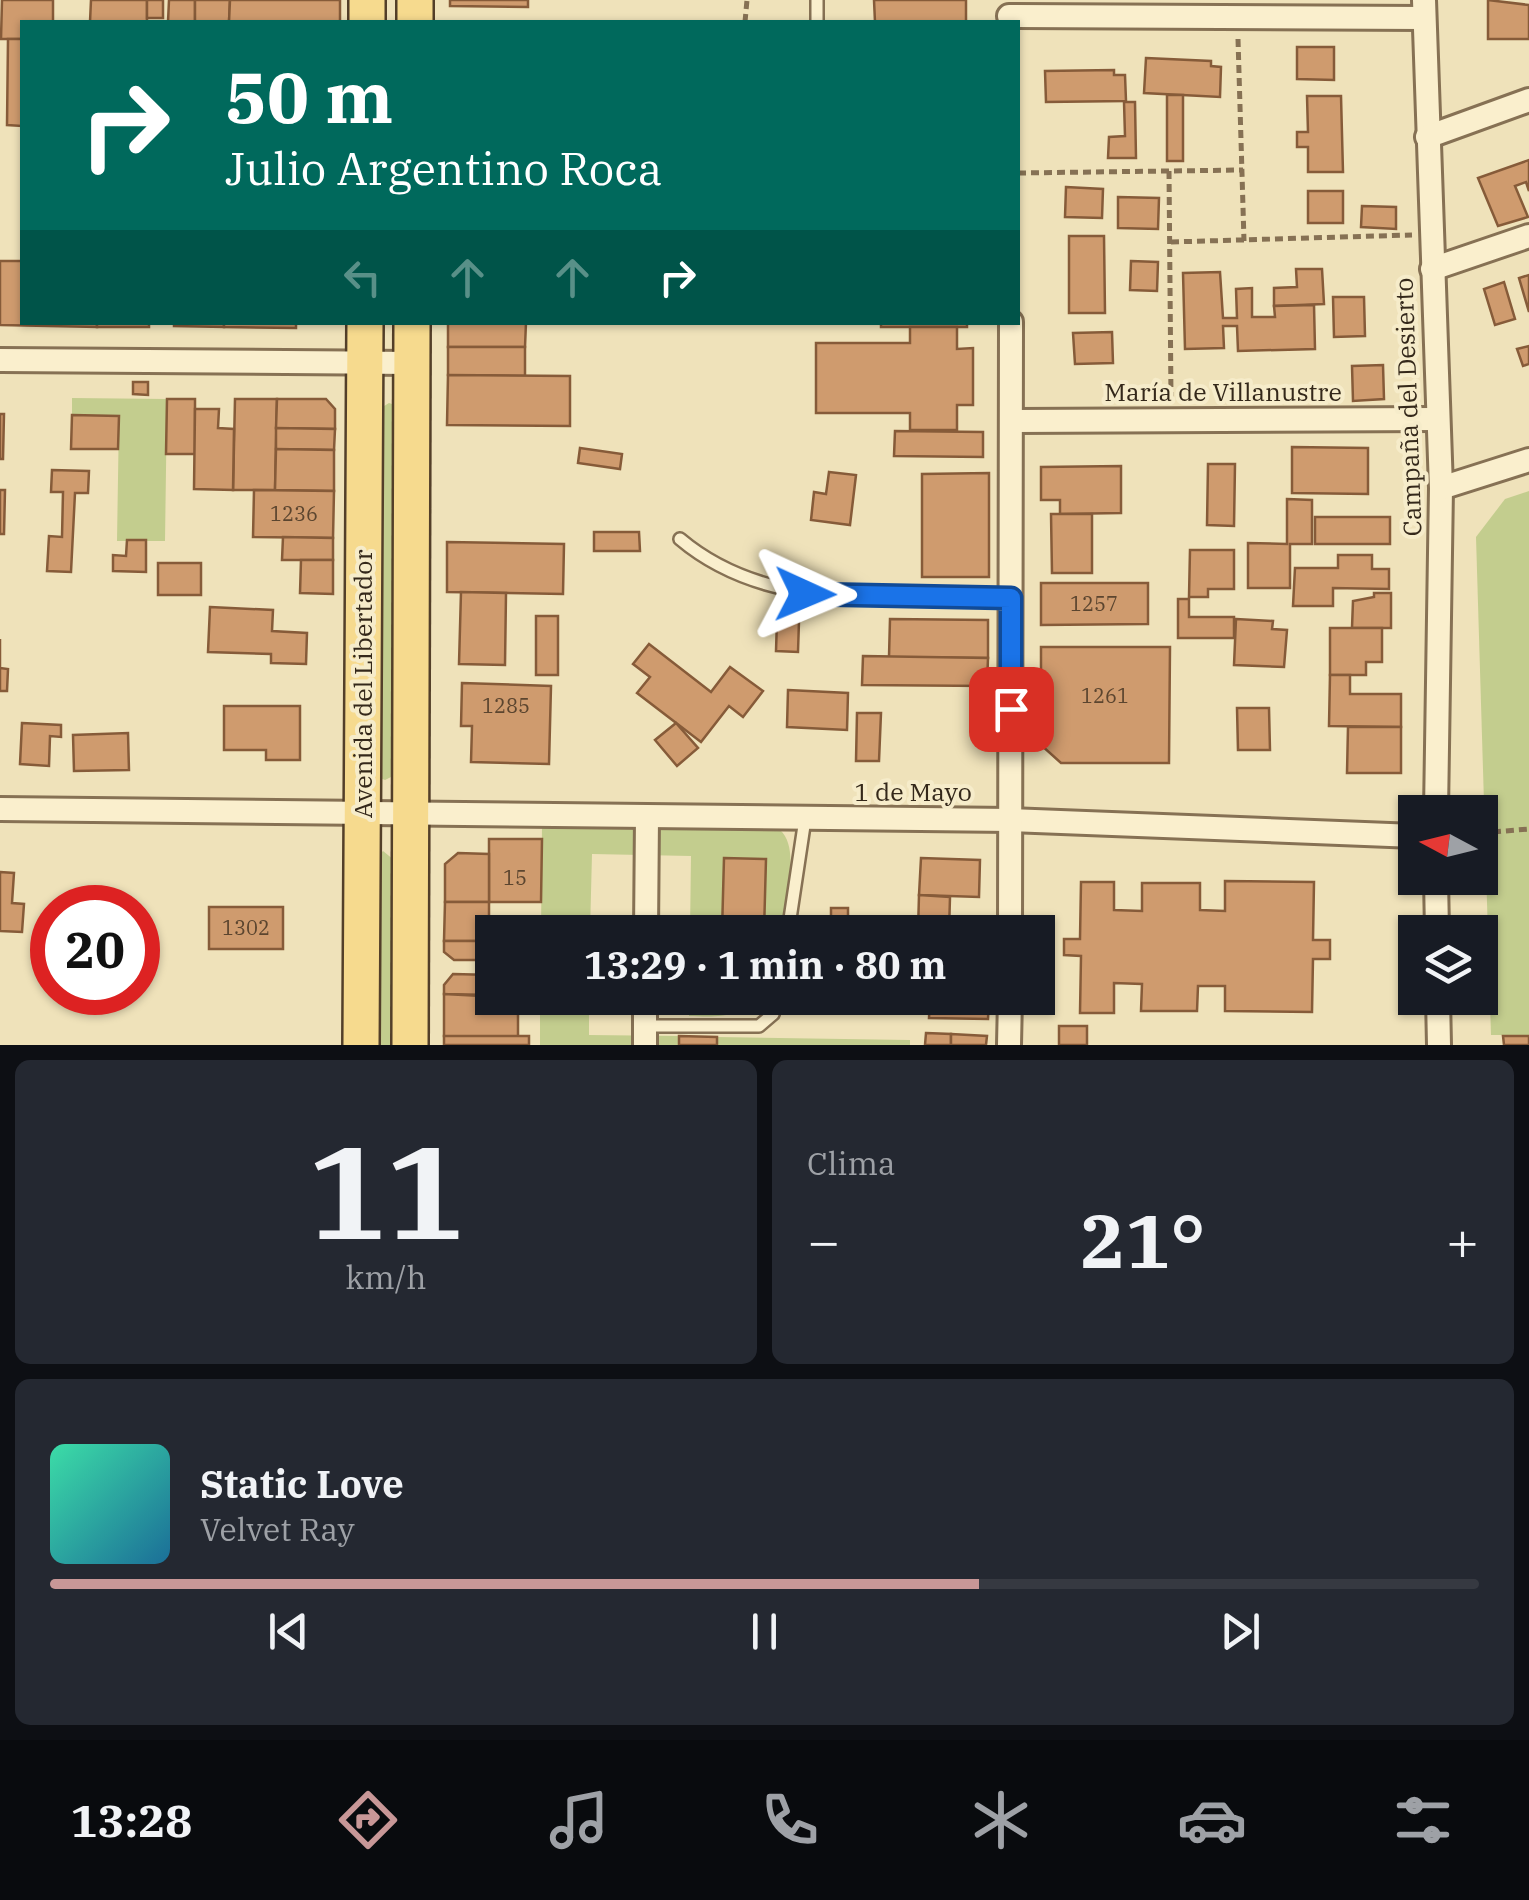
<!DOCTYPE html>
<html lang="es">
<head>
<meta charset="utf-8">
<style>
	body { margin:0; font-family:"IBM Plex Serif",serif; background:#242831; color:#f1f3f6; height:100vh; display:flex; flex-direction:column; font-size:38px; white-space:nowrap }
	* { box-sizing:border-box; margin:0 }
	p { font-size:32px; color:#9ea1a6 }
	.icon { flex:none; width:55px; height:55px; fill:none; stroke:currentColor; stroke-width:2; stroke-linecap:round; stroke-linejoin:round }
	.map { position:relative; height:1045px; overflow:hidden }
	.side { display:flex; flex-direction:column; gap:15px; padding:15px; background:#0d0f14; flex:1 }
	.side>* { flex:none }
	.guide { position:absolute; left:20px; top:20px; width:1000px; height:305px; border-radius:0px; box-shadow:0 2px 8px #0004; background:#00695c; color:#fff; overflow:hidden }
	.needle { width:65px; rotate:277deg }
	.controls { position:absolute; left:1398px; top:795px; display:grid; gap:20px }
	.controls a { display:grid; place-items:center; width:100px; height:100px; border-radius:0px; background:#171b24; box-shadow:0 2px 8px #0004; font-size:50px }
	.speed { position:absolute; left:30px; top:885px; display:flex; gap:20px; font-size:50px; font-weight:700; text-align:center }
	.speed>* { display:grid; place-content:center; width:130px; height:130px; border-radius:50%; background:#171b24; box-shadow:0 2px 8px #0004; line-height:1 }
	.speed .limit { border:15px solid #d22; background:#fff; color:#111 }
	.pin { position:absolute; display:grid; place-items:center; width:85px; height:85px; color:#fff; margin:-42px; border-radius:20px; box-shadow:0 5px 15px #0006 }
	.me { position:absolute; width:110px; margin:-55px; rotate:91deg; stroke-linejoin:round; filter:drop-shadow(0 0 8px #0008) }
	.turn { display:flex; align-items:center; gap:35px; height:210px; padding:0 40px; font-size:45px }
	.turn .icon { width:130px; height:130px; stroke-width:2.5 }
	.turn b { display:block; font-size:70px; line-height:85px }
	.lanes { display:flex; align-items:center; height:95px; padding:0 40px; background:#0003; justify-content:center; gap:50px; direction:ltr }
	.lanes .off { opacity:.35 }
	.big { font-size:75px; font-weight:700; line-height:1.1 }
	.side .widget { flex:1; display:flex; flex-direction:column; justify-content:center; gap:15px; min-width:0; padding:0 35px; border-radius:15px; background:#242831 }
	.side .dial { align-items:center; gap:0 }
	.dial b { font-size:130px; line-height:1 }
	.song { display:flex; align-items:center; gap:30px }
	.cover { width:120px; height:120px; border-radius:15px; background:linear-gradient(135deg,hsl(160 70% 55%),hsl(200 70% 35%)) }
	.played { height:10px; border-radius:5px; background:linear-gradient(90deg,#c89797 65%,#363941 65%) }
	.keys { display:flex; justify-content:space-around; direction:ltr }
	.heat { display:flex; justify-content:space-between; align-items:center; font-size:55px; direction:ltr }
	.side .tiles { flex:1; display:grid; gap:15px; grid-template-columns:1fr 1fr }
	.widget:last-child { grid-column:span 2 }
	.trip { position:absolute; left:475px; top:915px; width:580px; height:100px; border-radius:0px; background:#171b24; box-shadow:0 2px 8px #0004; font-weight:700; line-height:100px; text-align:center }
	.tabs { display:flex; height:160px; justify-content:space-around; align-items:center; background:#090b0e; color:#9ea1a6 }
	.tabs .icon { width:70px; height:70px }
	.tabs .selected { color:#c89797 }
	.tabs b { font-size:45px; color:#f1f3f6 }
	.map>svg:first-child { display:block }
	.green { fill:#c3cd8e }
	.building { fill:#cf9b6e; stroke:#865b39; stroke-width:2.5 }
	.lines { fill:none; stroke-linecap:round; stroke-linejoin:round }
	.service-casing { stroke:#867154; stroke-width:16 }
	.minor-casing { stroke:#867154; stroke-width:28 }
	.primary-casing { stroke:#533f29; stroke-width:40 }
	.path { stroke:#867154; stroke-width:5; stroke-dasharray:8 5; stroke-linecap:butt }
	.service { stroke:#faefcd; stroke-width:11 }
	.minor { stroke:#faefcd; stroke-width:22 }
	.primary { stroke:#f6da8e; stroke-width:35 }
	.route-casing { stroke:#114b97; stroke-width:25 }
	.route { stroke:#1a73e8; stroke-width:18 }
	.labels { text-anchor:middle; stroke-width:8; stroke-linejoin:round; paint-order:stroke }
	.number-label { font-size:20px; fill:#5b452f }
	.street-label { font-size:25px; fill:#34281a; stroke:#f6ecca }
</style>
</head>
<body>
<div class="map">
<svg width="1529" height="1045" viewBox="0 0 1529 1045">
	<rect width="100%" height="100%" fill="#efe2ba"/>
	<g class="green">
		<path d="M 72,398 L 167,399 L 165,541 L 117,541 L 119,416 L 72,415 Z"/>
		<path d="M 389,403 L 395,405 L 395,775 L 385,780 L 380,778 L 381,408 Z"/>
		<path d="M 1529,491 L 1529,1035 L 1491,1035 L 1476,537 L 1505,499 Z"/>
		<path d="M 542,825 L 780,830 C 802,849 783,906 780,932 L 690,932 L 691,856 L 592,854 L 590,932 L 541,932 Z"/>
		<path d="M 383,851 L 394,860 L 393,1045 L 376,1045 L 378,856 Z"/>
		<path d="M 540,998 L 589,998 L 589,1035 L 679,1036 L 679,1045 L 540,1045 Z"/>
		<path d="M 689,998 L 760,998 C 736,1018 720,1017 689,1016 Z"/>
		<path d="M 717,1037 L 910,1040 L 910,1045 L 717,1045 Z"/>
	</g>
	<g class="building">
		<path d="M 2,0 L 53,0 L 53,22 L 22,22 L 22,39 L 1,39 Z"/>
		<path d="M 91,0 L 147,0 L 147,22 L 90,22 Z"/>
		<rect x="147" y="0" width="16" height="18"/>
		<path d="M 169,0 L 195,0 L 195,22 L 168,22 Z"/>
		<path d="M 195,0 L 230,0 L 229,22 L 195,22 Z"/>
		<path d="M 230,0 L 340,0 L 340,22 L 229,22 Z"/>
		<path d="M 450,0 L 528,0 L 528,7 L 450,6 Z"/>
		<path d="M 874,0 L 966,0 L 966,22 L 875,22 Z"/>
		<path d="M 1488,0 L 1529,5 L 1529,39 L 1488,39 Z"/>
		<path d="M 8,39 L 22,39 L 22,126 L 7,125 Z"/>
		<path d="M 1297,47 L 1334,47 L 1334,80 L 1297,79 Z"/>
		<path d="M 1146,58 L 1211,61 L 1211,66 L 1221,67 L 1220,97 L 1144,93 Z"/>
		<path d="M 1114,70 L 1114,75 L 1125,75 L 1126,101 L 1046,102 L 1045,71 Z"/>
		<rect x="1167" y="95" width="16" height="66"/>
		<path d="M 1307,96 L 1341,96 L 1343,172 L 1308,172 L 1308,147 L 1297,147 L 1297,132 L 1308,132 Z"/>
		<path d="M 1124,102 L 1135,102 L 1136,158 L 1108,158 L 1109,137 L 1125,136 Z"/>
		<path d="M 1529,160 L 1529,191 L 1526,182 L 1515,186 L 1528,217 L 1498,226 L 1478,178 Z"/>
		<path d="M 1066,187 L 1103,189 L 1102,218 L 1065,217 Z"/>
		<rect x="1308" y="191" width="35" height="32"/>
		<path d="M 1118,197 L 1159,198 L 1158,229 L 1118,228 Z"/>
		<path d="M 1362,206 L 1396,207 L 1396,229 L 1361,227 Z"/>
		<path d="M 1069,236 L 1104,236 L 1105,313 L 1069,313 Z"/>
		<path d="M 0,261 L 22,261 L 22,322 L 97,322 L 97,327 L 0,325 Z"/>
		<path d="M 1131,261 L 1158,262 L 1157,291 L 1130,290 Z"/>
		<path d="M 1296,269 L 1322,269 L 1324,304 L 1274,306 L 1274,288 L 1297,287 Z"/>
		<path d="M 1220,272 L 1223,318 L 1237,318 L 1236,289 L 1252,288 L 1252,317 L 1275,317 L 1274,306 L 1314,305 L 1315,349 L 1238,351 L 1237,326 L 1223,326 L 1224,348 L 1185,349 L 1183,273 Z"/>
		<path d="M 1529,275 L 1529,312 L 1519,278 Z"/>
		<path d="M 1504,282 L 1515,319 L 1495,325 L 1484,289 Z"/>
		<path d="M 1333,297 L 1364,297 L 1365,336 L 1334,337 Z"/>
		<rect x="97" y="322" width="52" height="5"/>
		<path d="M 174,322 L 224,322 L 224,327 L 174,326 Z"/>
		<path d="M 224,322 L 296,322 L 296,328 L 224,327 Z"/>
		<path d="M 448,322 L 526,322 L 525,347 L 448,347 Z"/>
		<rect x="881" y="322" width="86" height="5"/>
		<path d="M 910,327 L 957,327 L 957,349 L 973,348 L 973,405 L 957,405 L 957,430 L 910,430 L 910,413 L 816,413 L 816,343 L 910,343 Z"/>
		<path d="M 1112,332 L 1113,363 L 1075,364 L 1073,333 Z"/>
		<path d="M 1529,346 L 1529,364 L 1523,366 L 1517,349 Z"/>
		<path d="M 448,347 L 525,347 L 525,376 L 448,375 Z"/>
		<path d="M 1383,365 L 1384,399 L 1353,401 L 1352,366 Z"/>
		<path d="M 448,375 L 570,376 L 570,426 L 447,425 Z"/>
		<path d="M 133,382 L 148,382 L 148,395 L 133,394 Z"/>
		<path d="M 167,399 L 195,399 L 195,454 L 166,454 Z"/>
		<path d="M 235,399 L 277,399 L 275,490 L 233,490 Z"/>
		<path d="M 277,399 L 326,399 L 335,409 L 335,429 L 276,428 Z"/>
		<path d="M 195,409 L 219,409 L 218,428 L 234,429 L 233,490 L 194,489 Z"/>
		<path d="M 0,414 L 4,414 L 3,459 L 0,459 Z"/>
		<path d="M 72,415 L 119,416 L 118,449 L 71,449 Z"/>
		<path d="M 276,428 L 335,429 L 334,450 L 276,449 Z"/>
		<path d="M 895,431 L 983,432 L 983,457 L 894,456 Z"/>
		<path d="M 1292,447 L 1368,448 L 1368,494 L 1292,493 Z"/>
		<path d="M 580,448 L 622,454 L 620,469 L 578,463 Z"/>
		<path d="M 276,449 L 334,450 L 334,491 L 275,490 Z"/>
		<path d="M 1208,464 L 1235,464 L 1234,526 L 1207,525 Z"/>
		<path d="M 1121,466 L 1121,513 L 1060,514 L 1060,500 L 1041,500 L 1041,467 Z"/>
		<path d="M 52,470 L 89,471 L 88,493 L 75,493 L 71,572 L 47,571 L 49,536 L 62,537 L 63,492 L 51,492 Z"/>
		<path d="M 829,472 L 856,475 L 850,525 L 811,520 L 814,492 L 826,494 Z"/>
		<path d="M 989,473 L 989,577 L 922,577 L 922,474 Z"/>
		<path d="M 0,490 L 5,490 L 4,534 L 0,534 Z"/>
		<path d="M 254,490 L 334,491 L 333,538 L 253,537 Z"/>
		<path d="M 1287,499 L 1312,500 L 1312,544 L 1290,544 L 1290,588 L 1248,588 L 1248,543 L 1287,544 Z"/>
		<path d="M 1051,514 L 1092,514 L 1092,573 L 1052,573 Z"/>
		<rect x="1315" y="517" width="75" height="27"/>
		<path d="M 594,532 L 639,532 L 640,551 L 594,551 Z"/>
		<path d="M 283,537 L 333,538 L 333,560 L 282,560 Z"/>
		<path d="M 127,540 L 146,540 L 146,572 L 113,571 L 113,555 L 126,556 Z"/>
		<path d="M 447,542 L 564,544 L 563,594 L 447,592 Z"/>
		<path d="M 1190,550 L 1234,550 L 1234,589 L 1208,589 L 1208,597 L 1189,597 Z"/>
		<path d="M 1338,555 L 1372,555 L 1372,569 L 1389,569 L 1389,589 L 1333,588 L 1333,606 L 1293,606 L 1295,568 L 1338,568 Z"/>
		<path d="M 301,560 L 333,560 L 333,594 L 300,593 Z"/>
		<rect x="158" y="563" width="43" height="32"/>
		<path d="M 1041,583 L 1148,583 L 1148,624 L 1041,625 Z"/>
		<path d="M 461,592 L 506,593 L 505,665 L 459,664 Z"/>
		<path d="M 1374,593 L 1391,593 L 1391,628 L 1352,628 L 1353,601 L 1374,597 Z"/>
		<path d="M 1178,599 L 1189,599 L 1189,617 L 1234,617 L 1234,638 L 1178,638 Z"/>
		<path d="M 210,607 L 273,610 L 272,631 L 307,633 L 306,664 L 271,663 L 271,654 L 208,652 Z"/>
		<rect x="536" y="616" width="22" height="59"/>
		<path d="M 890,619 L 988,620 L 988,658 L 889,657 Z"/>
		<path d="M 1236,619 L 1273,621 L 1272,629 L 1287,630 L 1284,667 L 1234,665 Z"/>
		<path d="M 777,620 L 799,621 L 798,652 L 776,651 Z"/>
		<path d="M 1330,628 L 1382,628 L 1382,662 L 1366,662 L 1366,675 L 1330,675 Z"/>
		<path d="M 0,639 L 0,668 L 8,669 L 7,691 L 0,691 Z"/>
		<path d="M 649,644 L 711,692 L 730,667 L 763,691 L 743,717 L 729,706 L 701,742 L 637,693 L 650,677 L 633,664 Z"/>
		<path d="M 1041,647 L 1170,647 L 1169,763 L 1061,763 L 1041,745 Z"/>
		<path d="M 863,656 L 988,658 L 987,686 L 862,685 Z"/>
		<path d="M 1330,675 L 1350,675 L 1350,694 L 1401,694 L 1401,727 L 1329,726 Z"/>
		<path d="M 462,683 L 551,686 L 549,764 L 471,762 L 472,726 L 461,726 Z"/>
		<path d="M 788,690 L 848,693 L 847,730 L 787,727 Z"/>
		<path d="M 224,706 L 300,706 L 300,760 L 266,760 L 266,750 L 224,750 Z"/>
		<path d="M 1237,708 L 1269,708 L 1270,750 L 1238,750 Z"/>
		<path d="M 857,713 L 881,713 L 879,761 L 856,761 Z"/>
		<path d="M 22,723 L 61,725 L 61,737 L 50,736 L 49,766 L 20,764 Z"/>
		<path d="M 676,723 L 698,748 L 677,766 L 655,740 Z"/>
		<path d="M 1348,727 L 1401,727 L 1401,773 L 1347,773 Z"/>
		<path d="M 128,733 L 129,770 L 74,771 L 73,735 Z"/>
		<path d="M 489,839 L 542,839 L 541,902 L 489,902 Z"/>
		<path d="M 458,853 L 489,854 L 489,902 L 445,902 L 445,864 Z"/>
		<path d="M 724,858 L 766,859 L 764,932 L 722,932 Z"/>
		<path d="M 921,858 L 980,860 L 979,897 L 919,895 Z"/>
		<path d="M 0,872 L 14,873 L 12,903 L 24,904 L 22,932 L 0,931 Z"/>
		<path d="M 1225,881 L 1314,882 L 1313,940 L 1330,940 L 1330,959 L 1313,959 L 1312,1012 L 1225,1011 L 1225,986 L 1198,986 L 1197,1011 L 1141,1011 L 1142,984 L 1114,983 L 1114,1013 L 1080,1013 L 1081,956 L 1064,955 L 1064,939 L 1080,939 L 1081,882 L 1114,882 L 1114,910 L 1142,911 L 1142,883 L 1200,883 L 1200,910 L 1225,911 Z"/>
		<path d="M 919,895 L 950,897 L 949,932 L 918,931 Z"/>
		<path d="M 445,902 L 489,902 L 489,941 L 444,941 Z"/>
		<rect x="209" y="907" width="74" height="42"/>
		<path d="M 831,908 L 848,908 L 848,920 L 860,920 L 859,932 L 820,932 L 821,920 L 831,920 Z"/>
		<path d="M 444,941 L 492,941 L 492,960 L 454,960 L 444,952 Z"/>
		<path d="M 453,974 L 492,975 L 492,995 L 444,994 L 444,985 Z"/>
		<path d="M 444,994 L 518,998 L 518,1037 L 444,1036 Z"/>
		<path d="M 930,998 L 989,998 L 988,1019 L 929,1018 Z"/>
		<rect x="1059" y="1026" width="28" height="19"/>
		<path d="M 926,1033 L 951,1034 L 951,1045 L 925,1045 Z"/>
		<path d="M 951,1034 L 987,1036 L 986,1045 L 951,1045 Z"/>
		<rect x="444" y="1036" width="85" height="9"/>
		<path d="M 679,1036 L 717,1037 L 717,1045 L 679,1045 Z"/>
		<path d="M 1503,1036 L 1529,1036 L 1529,1045 L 1504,1045 Z"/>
	</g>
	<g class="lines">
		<defs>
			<g id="service">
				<path d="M 817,0 L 817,22"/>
				<path d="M 680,539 C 771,616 899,596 1011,598"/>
				<path d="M 788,932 L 805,819"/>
				<path d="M 645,1026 L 759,1026 L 773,1014 L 778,998"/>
			</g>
			<g id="minor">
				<path d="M 1424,0 L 1441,488 L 1436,812"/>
				<path d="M 1009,16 L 1423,18"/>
				<path d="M 1427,137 L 1529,100"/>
				<path d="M 1432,269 L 1529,236"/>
				<path d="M 0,360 L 412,363"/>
				<path d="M 1011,421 L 1435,419"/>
				<path d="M 1441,488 L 1529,460"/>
				<path d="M 0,809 L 1011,820 L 1415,836"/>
				<path d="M 1436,878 L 1437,932"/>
				<path d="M 646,932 L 647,817"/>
				<path d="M 1010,932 L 1011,322"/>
				<path d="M 1438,998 L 1439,1045"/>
				<path d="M 645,1045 L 645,998"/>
				<path d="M 1009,1045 L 1010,998"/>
			</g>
			<g id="primary">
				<path d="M 367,22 L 367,0"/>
				<path d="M 415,22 L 415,0"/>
				<path d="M 361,1045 L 365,322"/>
				<path d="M 410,1045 L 412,322"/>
			</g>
		</defs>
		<use href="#service" class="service-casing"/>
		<use href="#minor" class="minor-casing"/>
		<use href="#primary" class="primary-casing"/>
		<g class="path">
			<path d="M 745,22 L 747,0"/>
			<path d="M 1238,39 L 1244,241"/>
			<path d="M 1169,171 L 1171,398"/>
			<path d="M 1018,173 L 1243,170"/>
			<path d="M 1171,242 L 1412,235"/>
			<path d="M 1480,833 L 1529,829"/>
		</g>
		<use href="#service" class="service"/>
		<use href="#minor" class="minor"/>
		<use href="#primary" class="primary"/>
	</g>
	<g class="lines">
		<defs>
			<path id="route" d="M 805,594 L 1011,598 L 1011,709"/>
		</defs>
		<use href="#route" class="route-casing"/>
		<use href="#route" class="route"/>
	</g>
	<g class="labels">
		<g class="number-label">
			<text x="294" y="521">1236</text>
			<text x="1094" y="611">1257</text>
			<text x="1105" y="703">1261</text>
			<text x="506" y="713">1285</text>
			<text x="515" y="885">15</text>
			<text x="246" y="935">1302</text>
		</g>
		<g class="street-label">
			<text x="1223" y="401">María de Villanustre</text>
			<text transform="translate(1408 407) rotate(-92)" y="9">Campaña del Desierto</text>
			<text transform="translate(363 684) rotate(-90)" y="9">Avenida del Libertador</text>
			<text x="913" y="801">1 de Mayo</text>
		</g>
	</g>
</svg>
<div class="controls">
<a><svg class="needle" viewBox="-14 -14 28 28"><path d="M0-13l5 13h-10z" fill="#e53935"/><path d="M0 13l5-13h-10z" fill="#9ea1a6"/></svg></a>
<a><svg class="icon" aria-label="layers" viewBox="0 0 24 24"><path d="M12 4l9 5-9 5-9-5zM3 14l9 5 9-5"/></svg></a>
</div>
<div class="speed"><div class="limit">20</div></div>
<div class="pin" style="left:1011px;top:709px;background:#d93025"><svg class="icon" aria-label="arrive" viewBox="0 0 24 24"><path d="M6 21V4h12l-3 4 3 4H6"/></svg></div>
<svg class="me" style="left:805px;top:594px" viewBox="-20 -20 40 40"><path d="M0-17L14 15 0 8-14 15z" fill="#1a73e8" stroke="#fff" stroke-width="4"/></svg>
<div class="trip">13:29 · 1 min · 80 m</div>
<div class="guide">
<div class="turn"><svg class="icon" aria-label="right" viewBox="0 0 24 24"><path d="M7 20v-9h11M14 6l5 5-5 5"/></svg><div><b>50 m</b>Julio Argentino Roca</div></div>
<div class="lanes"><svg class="icon off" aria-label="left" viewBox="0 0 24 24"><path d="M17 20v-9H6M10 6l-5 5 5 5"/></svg><svg class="icon off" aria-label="ahead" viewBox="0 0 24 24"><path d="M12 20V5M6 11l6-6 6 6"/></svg><svg class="icon off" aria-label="ahead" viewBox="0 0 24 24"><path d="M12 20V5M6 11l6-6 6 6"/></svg><svg class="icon" aria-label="right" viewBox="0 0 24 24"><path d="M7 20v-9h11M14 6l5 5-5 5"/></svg></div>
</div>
</div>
<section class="side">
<div class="tiles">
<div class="widget dial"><b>11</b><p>km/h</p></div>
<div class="widget"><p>Clima</p>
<div class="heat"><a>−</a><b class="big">21°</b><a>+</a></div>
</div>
<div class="widget">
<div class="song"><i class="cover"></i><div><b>Static Love</b><p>Velvet Ray</p></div></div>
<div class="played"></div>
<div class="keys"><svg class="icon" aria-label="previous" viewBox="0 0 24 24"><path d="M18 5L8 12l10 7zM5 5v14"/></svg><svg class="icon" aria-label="pause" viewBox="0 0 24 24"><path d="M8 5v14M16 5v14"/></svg><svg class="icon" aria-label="next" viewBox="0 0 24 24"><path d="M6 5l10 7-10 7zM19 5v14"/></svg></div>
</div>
</div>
</section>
<nav class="tabs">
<b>13:28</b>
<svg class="icon selected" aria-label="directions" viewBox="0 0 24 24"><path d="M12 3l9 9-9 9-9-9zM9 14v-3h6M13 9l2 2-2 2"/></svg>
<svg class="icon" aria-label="music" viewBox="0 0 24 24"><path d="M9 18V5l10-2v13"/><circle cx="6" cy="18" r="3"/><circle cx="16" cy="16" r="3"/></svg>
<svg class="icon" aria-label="phone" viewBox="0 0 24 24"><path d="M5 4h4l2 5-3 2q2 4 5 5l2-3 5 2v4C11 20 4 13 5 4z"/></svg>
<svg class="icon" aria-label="climate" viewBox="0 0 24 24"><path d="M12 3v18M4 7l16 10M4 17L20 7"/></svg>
<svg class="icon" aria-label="car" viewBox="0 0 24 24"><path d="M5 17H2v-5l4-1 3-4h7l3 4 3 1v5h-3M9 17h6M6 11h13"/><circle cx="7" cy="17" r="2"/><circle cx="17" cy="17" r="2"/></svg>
<svg class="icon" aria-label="filters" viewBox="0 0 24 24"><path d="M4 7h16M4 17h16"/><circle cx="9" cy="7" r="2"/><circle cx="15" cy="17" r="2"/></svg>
</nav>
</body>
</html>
